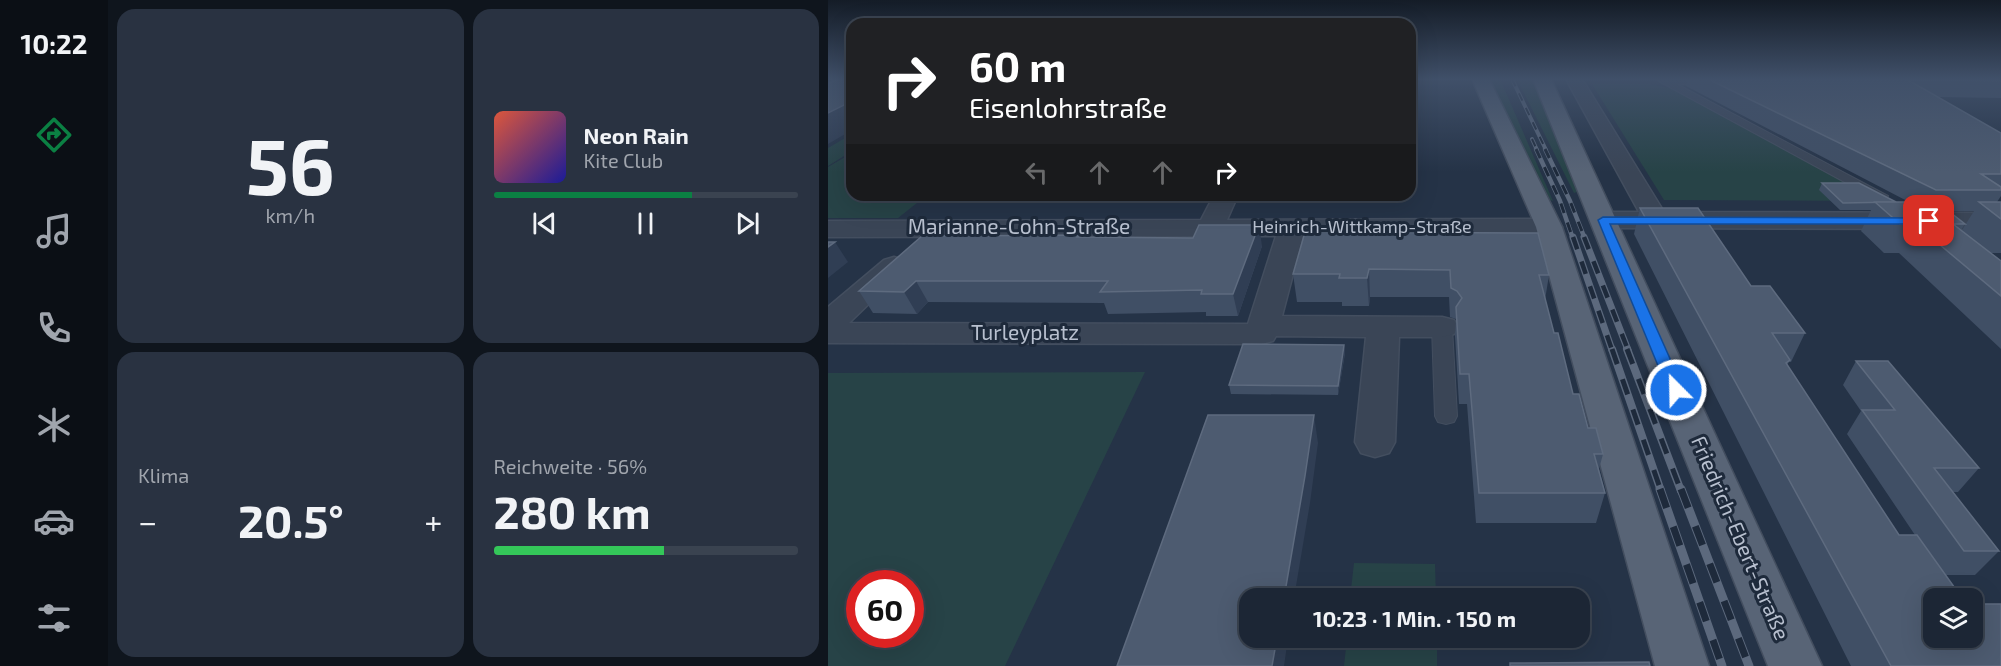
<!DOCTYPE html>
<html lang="de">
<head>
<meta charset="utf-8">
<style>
	body { margin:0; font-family:"Exo 2",sans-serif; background:#293241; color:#f1f3f6; height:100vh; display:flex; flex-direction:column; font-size:22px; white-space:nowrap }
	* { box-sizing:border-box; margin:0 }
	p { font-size:20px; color:#a0a5ad }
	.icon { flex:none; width:33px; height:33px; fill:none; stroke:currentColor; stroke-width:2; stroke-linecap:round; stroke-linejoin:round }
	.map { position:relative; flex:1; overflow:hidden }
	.panel { display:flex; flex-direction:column; gap:9px; padding:9px; background:#0f151d; width:720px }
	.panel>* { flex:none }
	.hud { position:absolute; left:18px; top:18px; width:570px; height:183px; border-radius:18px; box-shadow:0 6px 24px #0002,0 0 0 2px #3a4350; background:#202124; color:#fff; overflow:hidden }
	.controls { position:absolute; left:1095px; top:588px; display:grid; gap:12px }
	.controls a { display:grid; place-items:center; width:60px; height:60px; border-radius:12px; background:#1c2635; box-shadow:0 6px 24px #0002,0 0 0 2px #3a4350; font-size:30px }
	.speed { position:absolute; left:18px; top:570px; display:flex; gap:12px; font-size:30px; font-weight:700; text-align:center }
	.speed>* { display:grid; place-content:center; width:78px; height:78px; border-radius:50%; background:#1c2635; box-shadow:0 6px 24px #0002,0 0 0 2px #3a4350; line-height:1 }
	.speed .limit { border:9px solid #d22; background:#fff; color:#111 }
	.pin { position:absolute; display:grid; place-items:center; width:51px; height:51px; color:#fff; margin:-26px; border-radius:12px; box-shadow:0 3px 9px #0006 }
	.me { position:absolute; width:66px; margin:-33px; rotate:337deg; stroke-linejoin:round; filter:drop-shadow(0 0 4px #0008) }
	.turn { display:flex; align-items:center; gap:21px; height:126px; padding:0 24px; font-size:27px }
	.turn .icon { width:78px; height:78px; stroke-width:2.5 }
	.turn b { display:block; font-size:42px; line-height:51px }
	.lanes { display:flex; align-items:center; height:57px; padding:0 24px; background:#0003; justify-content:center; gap:30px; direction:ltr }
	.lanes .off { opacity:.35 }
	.big { font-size:45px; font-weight:700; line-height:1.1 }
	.panel .tile { flex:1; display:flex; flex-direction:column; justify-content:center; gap:9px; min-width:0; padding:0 21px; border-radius:18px; background:#293241 }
	.panel .dial { align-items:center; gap:0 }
	.dial b { font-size:78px; line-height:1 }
	.song { display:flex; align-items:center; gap:18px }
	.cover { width:72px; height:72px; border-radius:9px; background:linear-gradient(135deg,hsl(10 70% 55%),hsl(240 70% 35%)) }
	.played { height:6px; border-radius:3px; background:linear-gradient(90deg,#0b8043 65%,#3a4350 65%) }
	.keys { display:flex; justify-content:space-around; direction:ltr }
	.heat { display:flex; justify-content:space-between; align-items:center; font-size:33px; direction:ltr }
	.charge { height:9px; border-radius:4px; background:linear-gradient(90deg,#34c759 56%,#3a4350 0) }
	.panel .tiles { flex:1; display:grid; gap:9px; grid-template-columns:repeat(2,1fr) }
	.trip { position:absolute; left:411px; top:588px; width:351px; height:60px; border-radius:18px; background:#1c2635; box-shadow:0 6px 24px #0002,0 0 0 2px #3a4350; font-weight:700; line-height:60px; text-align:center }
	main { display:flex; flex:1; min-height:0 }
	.tab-bar { display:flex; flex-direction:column; width:108px; justify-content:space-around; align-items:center; background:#0b0f15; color:#a0a5ad }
	.tab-bar .icon { width:42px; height:42px }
	.tab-bar .active { color:#0b8043 }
	.tab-bar b { font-size:27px; color:#f1f3f6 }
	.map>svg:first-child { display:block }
	.green { fill:#274347; fill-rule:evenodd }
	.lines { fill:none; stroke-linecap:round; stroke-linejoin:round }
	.lane-casing { stroke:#434e5f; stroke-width:2 }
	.street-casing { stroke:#434e5f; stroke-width:3 }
	.primary-casing { stroke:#434e5f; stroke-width:3 }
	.lane { fill:#3a4556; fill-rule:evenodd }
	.street { fill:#3a4556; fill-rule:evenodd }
	.primary { fill:#586476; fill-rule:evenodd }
	.rail-far4-casing { stroke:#5c697d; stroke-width:4 }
	.rail-far3-casing { stroke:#5c697d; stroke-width:4.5 }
	.rail-far2-casing { stroke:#5c697d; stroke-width:7 }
	.rail-far1-casing { stroke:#5c697d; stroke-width:8 }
	.rail-casing { stroke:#5c697d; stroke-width:9 }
	.rail-far4 { stroke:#1e2a3b; stroke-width:2; stroke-dasharray:8; stroke-linecap:butt }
	.rail-far3 { stroke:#1e2a3b; stroke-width:3; stroke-dasharray:10; stroke-linecap:butt }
	.rail-far2 { stroke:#1e2a3b; stroke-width:4.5; stroke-dasharray:13; stroke-linecap:butt }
	.rail-far1 { stroke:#1e2a3b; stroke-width:5; stroke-dasharray:16; stroke-linecap:butt }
	.rail { stroke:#1e2a3b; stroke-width:7; stroke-dasharray:20; stroke-linecap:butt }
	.wall { fill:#404f65; fill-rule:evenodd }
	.shaded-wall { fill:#303e54 }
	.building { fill:#4d5b70; stroke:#5e6b7f; stroke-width:1.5 }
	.route { fill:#1a73e8; stroke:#114b97; stroke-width:1.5 }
	.labels { text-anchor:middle; stroke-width:6; stroke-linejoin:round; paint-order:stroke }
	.far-street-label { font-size:18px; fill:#b8c0cf; stroke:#1e2a3b }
	.street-label { font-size:21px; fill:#b8c0cf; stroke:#1e2a3b }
</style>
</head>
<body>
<main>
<nav class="tab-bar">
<b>10:22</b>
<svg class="icon active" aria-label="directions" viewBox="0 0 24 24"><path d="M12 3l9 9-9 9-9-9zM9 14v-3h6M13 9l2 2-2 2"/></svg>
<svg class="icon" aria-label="music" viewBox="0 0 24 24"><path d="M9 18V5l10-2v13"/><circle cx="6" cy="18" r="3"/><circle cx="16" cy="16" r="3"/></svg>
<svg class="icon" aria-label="phone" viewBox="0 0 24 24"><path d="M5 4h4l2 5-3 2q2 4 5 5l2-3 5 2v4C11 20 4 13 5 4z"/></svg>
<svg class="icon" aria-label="climate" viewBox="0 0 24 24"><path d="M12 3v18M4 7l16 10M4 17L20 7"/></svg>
<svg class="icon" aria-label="car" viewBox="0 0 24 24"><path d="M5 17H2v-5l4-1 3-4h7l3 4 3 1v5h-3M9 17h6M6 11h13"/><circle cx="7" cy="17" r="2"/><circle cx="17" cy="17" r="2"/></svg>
<svg class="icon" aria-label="filters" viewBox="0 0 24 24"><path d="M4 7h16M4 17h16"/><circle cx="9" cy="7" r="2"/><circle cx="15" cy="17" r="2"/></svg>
</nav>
<section class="panel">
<div class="tiles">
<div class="tile dial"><b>56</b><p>km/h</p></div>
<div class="tile">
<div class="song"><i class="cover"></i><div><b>Neon Rain</b><p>Kite Club</p></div></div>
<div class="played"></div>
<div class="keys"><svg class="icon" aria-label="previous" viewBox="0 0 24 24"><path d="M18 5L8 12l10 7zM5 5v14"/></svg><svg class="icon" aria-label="pause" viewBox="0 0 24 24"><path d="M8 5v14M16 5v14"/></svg><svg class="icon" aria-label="next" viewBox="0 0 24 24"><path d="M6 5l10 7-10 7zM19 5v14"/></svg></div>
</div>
<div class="tile"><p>Klima</p>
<div class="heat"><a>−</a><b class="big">20.5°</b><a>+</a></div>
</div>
<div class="tile"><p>Reichweite · 56%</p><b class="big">280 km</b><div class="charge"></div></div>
</div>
</section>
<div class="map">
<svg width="1173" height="666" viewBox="0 0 1173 666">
	<rect width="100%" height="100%" fill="#253347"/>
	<g class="green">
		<path d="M 662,79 L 672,79 L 725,201 L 722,200 Z"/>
		<path d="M 689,79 L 704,79 L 749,192 L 746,193 Z"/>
		<path d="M 764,84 L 822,84 L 850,90 L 1058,201 L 836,200 Z"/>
		<path d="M 24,134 L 24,151 L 0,166 L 0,148 Z"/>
		<path d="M 24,153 L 24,195 L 99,195 L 70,218 L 0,218 L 0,167 Z"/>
		<path d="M 317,372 L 177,666 L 0,666 L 0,373 ZM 32,584 L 82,584 L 82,634 L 32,634 Z"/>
		<path d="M 526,563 L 607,564 L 608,598 L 522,598 Z"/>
		<path d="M 519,638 L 609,638 L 609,666 L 516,666 Z"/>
	</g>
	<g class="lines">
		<defs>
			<g id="lane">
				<path d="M 827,79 L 839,79 L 1060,196 L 1058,199 L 1048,199 Z"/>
				<path d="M 614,321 L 621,323 L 624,327 L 629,416 L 626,422 L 618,424 L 610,422 L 607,416 L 604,327 L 607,323 Z"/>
			</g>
			<g id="street">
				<path d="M 738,79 L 754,79 L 836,212 L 1173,213 L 1173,229 L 775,228 L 766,226 L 762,220 L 766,214 L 775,212 L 811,212 Z"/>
				<path d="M 838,79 L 914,79 L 911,83 L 905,84 L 847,84 L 841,83 Z"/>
				<path d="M 386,195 L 410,195 L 399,220 L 721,219 L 730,221 L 734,227 L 730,233 L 721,235 L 475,236 L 454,316 L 614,317 L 626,320 L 630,327 L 626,334 L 614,337 L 571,337 L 567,442 L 561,453 L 547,457 L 533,453 L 527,442 L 538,337 L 448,336 L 445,341 L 433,344 L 0,343 L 0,307 L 56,260 L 66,257 L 76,260 L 80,266 L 21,323 L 420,324 L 448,236 L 0,237 L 0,221 L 373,220 Z"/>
			</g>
			<g id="primary">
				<path d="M 644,79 L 661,79 L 734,227 L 881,666 L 827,666 L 708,227 Z"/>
				<path d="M 705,79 L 723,79 L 994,666 L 940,666 Z"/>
			</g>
		</defs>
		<use href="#lane" class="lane-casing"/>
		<use href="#street" class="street-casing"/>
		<use href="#primary" class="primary-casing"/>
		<use href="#lane" class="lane"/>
		<use href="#street" class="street"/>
		<use href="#primary" class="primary"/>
		<defs>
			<g id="rail-far4">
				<path d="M 684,79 L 718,150"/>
				<path d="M 704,139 L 709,150"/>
			</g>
			<g id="rail-far3">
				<path d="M 708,149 L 732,201 L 745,239"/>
				<path d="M 717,149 L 742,201 L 757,239"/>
			</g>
			<g id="rail-far2">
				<path d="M 745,237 L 784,350"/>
				<path d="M 756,237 L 800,350"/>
			</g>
			<g id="rail-far1">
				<path d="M 784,349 L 833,491"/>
				<path d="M 799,349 L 853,491"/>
			</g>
			<g id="rail">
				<path d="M 832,489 L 894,666"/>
				<path d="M 853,489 L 921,666"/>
			</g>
		</defs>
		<use href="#rail-far4" class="rail-far4-casing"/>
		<use href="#rail-far3" class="rail-far3-casing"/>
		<use href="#rail-far2" class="rail-far2-casing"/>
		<use href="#rail-far1" class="rail-far1-casing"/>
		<use href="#rail" class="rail-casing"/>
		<use href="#rail-far4" class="rail-far4"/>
		<use href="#rail-far3" class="rail-far3"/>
		<use href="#rail-far2" class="rail-far2"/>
		<use href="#rail-far1" class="rail-far1"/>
		<use href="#rail" class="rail"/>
	</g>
	<g class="wall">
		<path d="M 860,79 L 1173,79 L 1173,98 L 1110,97 L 1173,133 L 1173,196 L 1169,202 L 1173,202 L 1173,253 L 1163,253 L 1173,261 L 1173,349 L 1071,253 L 1056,253 L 1033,231 L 1043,210 L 1012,210 L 991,190 L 994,183 L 1068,202 L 1081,202 L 858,86 ZM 1120,211 L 1146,211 L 1134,230 L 1133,230 L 1137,224 Z"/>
		<path d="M 97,195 L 356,195 L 353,201 L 100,200 Z"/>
		<path d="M 812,208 L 923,286 L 977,333 L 963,362 L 961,362 L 959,365 L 1071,535 L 1087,535 L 1019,434 L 1033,411 L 1015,385 L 1028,361 L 1151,468 L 1130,492 L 1125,492 L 1171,551 L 1147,575 L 1117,575 L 1173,666 L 1023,666 L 806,234 Z"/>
		<path d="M 477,232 L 721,275 L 717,300 L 726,333 L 745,394 L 760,428 L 775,454 L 771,469 L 777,493 L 768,523 L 648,523 L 639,404 L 631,404 L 627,336 L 628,319 L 622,317 L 621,297 L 542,297 L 541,306 L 514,306 L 514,302 L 469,302 L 465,274 Z"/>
		<path d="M 251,237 L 434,246 L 410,316 L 378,316 L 378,312 L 280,314 L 276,303 L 100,302 L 89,314 L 45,313 L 31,291 Z"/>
		<path d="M 516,345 L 517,353 L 510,395 L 403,394 L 401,385 Z"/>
	</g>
	<g class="shaded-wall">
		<path d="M 0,79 L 22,79 L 0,94 Z"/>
		<path d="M 24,101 L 24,130 L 0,144 L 0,113 Z"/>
		<path d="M 351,195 L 356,195 L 353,201 Z"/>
		<path d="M 431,225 L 434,246 L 410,316 L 405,294 Z"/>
		<path d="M 7,242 L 20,262 L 0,278 L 0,247 Z"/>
		<path d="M 541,269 L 542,297 L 541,306 L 539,278 Z"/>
		<path d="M 88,281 L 100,302 L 89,314 L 76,292 Z"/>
		<path d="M 516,345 L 517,353 L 510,395 L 510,386 Z"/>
		<path d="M 486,415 L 490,443 L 482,503 L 466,598 L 456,598 Z"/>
		<path d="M 449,638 L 460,638 L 456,666 L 444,666 Z"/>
	</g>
	<g class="building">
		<path d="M 13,79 L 24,79 L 24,101 L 0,113 L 0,83 Z"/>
		<path d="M 880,79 L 1173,79 L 1173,81 L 1080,80 L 1173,133 L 1173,174 L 1153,174 L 1173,187 L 1173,190 L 1108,190 Z"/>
		<path d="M 994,183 L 1031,183 L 1068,202 L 1015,203 Z"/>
		<path d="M 1047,202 L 1109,202 L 1137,224 L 1125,224 L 1173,261 L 1173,296 L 1087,224 L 1072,224 Z"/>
		<path d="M 1151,202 L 1173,202 L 1173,219 Z"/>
		<path d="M 812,208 L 870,208 L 923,286 L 942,286 L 977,333 L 944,333 L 962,360 L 958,363 L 1071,535 L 1089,535 L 1134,598 L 1106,598 L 1106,638 L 1144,638 L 1144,604 L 1173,604 L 1173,666 L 1063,666 Z"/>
		<path d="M 371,225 L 431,225 L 405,294 L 373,294 L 374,290 L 272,292 L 280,281 L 88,281 L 76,292 L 31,291 L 94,236 L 251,235 L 249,237 L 365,238 Z"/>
		<path d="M 477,232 L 710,233 L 721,275 L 711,275 L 726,333 L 730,333 L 745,394 L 751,394 L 760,428 L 768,428 L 775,454 L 766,454 L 777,493 L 651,493 L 641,374 L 632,374 L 628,307 L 634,298 L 629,291 L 623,288 L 622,270 L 541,269 L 539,278 L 511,278 L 512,274 L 465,274 Z"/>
		<path d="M 0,242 L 7,242 L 0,247 Z"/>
		<path d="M 415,344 L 516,345 L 510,386 L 401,385 Z"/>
		<path d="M 1028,361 L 1060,361 L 1151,468 L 1106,468 L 1171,551 L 1136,551 L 1034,410 L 1067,410 Z"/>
		<path d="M 380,415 L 486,415 L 477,476 L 456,598 L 422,598 L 422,638 L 449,638 L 444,666 L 289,666 Z"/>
		<path d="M 821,662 L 822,666 L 682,666 L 682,663 Z"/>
	</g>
	<linearGradient id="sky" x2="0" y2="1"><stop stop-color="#141c27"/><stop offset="0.46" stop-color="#405069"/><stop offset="1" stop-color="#405069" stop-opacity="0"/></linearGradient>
	<rect width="1173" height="172" fill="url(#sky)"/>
	<path class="route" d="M 775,217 L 1101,218 L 1106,221 L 1101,224 L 782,224 L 856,390 L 848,395 L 840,390 L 770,220 Z"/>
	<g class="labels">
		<g class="far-street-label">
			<text x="534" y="233">Heinrich-Wittkamp-Straße</text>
		</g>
		<g class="street-label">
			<text x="191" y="234">Marianne-Cohn-Straße</text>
			<text x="197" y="340">Turleyplatz</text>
			<text transform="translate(912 538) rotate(67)" y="7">Friedrich-Ebert-Straße</text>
		</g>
	</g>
</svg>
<div class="controls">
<a><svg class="icon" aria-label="layers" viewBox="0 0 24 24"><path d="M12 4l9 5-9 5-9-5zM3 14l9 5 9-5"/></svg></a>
</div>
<div class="speed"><div class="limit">60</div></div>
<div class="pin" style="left:1101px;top:221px;background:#d93025"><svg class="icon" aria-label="arrive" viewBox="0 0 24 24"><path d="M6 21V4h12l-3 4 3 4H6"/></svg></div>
<svg class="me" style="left:848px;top:390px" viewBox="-20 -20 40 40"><circle r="17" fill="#1a73e8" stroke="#fff" stroke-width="3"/><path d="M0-11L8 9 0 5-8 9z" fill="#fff"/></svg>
<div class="trip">10:23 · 1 Min. · 150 m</div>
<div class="hud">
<div class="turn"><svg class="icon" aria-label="right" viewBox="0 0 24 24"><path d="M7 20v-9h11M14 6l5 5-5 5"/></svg><div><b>60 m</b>Eisenlohrstraße</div></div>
<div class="lanes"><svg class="icon off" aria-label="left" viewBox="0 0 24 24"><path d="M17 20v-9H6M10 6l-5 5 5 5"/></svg><svg class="icon off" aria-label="ahead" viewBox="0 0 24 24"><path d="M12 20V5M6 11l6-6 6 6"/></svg><svg class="icon off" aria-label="ahead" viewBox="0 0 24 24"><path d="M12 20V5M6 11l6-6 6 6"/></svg><svg class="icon" aria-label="right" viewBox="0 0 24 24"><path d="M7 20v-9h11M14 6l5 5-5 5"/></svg></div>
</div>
</div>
</main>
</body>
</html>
